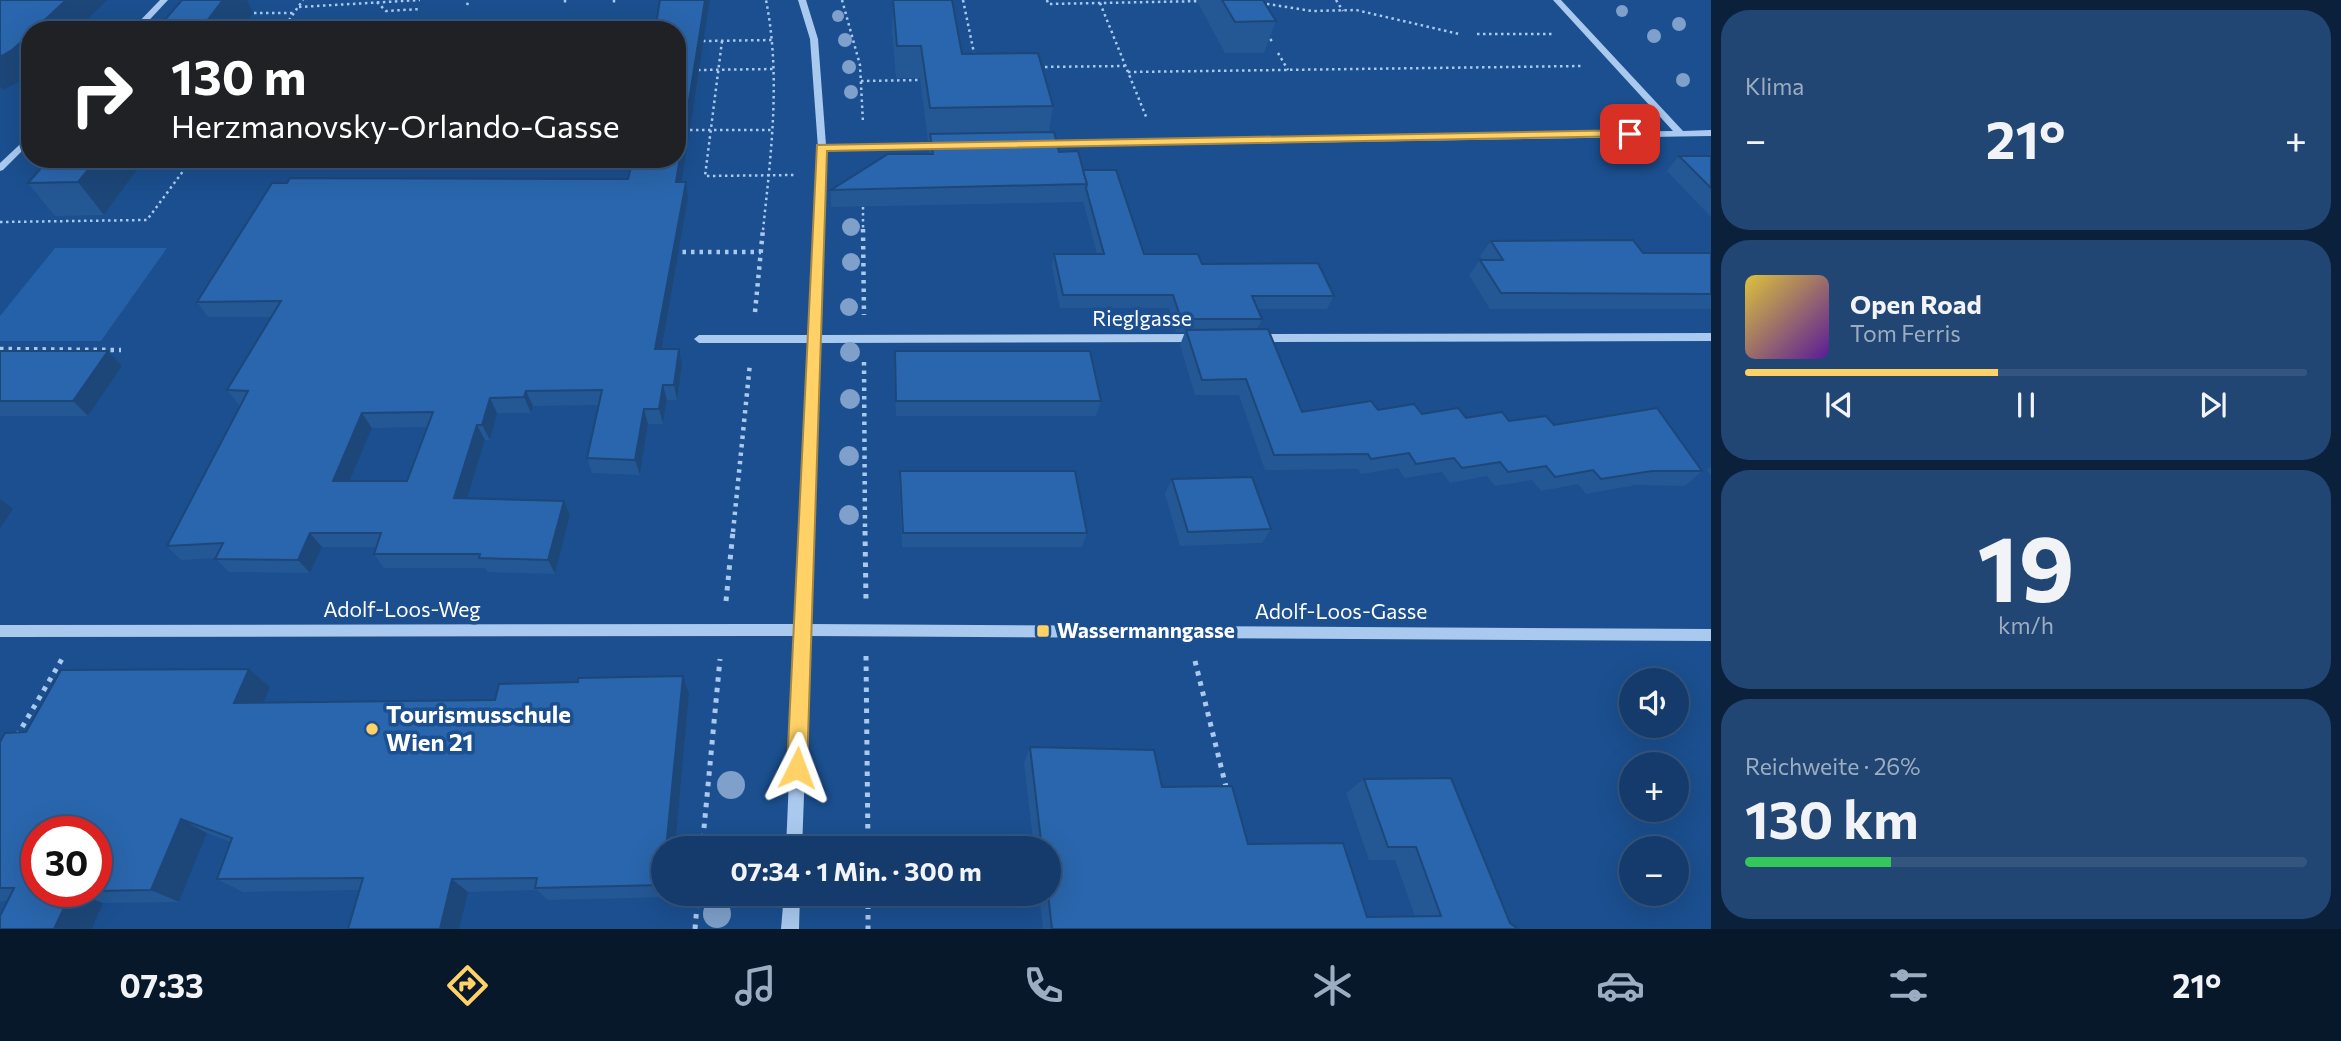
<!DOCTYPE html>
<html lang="de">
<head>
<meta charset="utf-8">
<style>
	body { margin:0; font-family:Commissioner,sans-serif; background:#214673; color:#f1f3f6; height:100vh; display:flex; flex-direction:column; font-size:26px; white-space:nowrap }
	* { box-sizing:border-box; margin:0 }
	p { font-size:23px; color:#9dadc1 }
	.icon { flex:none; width:38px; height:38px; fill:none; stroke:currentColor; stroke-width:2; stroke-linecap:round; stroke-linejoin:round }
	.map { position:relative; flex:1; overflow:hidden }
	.side { display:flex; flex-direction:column; gap:10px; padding:10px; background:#0b203b; width:630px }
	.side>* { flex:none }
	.banner { position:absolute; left:21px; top:21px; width:665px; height:147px; border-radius:28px; box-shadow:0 7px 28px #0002,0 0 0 2px #33557e; background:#202124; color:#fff; overflow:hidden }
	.buttons { position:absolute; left:1619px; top:668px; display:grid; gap:14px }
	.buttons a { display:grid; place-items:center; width:70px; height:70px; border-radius:50%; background:#143b6b; box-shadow:0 7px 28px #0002,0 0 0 2px #33557e; font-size:35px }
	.speed { position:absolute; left:21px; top:816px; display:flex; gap:14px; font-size:35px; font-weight:700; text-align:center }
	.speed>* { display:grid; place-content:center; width:91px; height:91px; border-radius:50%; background:#143b6b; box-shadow:0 7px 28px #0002,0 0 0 2px #33557e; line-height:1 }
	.speed .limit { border:10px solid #d22; background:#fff; color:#111 }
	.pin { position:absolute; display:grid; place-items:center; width:60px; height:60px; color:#fff; margin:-30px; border-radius:14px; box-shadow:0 4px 10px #0006 }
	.me { position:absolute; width:77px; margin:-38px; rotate:3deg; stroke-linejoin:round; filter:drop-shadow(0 0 5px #0008) }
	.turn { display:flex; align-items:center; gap:24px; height:147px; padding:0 35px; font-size:32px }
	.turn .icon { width:91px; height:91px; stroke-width:2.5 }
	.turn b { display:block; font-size:49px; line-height:60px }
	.big { font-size:52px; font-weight:700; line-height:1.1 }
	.side .tile { flex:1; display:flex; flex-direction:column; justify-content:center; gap:10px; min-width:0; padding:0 24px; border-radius:28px; background:#214673 }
	.side .dial { align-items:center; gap:0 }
	.dial b { font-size:91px; line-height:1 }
	.song { display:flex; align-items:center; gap:21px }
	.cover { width:84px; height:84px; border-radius:10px; background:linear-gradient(135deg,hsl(50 70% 55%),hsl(270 70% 35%)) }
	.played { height:7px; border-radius:4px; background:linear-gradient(90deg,#ffd166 45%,#33557e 45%) }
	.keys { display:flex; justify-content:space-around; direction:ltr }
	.heat { display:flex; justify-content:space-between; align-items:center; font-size:38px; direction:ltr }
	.charge { height:10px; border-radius:5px; background:linear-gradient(90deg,#34c759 26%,#33557e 0) }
	.trip { position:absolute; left:651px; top:836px; width:410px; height:70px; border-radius:35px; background:#143b6b; box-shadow:0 7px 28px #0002,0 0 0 2px #33557e; font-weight:700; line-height:70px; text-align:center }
	.tabs { display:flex; height:112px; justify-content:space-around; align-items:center; background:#08182b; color:#9dadc1 }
	.tabs .icon { width:49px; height:49px }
	.tabs .selected { color:#ffd166 }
	.tabs b { font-size:32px; color:#f1f3f6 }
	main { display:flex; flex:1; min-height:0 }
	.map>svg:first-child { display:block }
	.green { fill:#2461a8 }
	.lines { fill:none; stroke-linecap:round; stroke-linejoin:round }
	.path-far2 { stroke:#a9c9ee; stroke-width:2.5; stroke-dasharray:2.5 3.5; stroke-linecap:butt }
	.path-far1 { stroke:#a9c9ee; stroke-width:4.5; stroke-dasharray:3.5 5; stroke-linecap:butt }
	.path { stroke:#a9c9ee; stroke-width:5; stroke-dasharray:4.5 6; stroke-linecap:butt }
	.minor { fill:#a9c9ee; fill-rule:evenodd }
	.tree { fill:#7ea0ca }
	.wall { fill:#245895; fill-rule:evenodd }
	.shaded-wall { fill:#1d4779 }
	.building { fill:#2a66ad; stroke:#1d4779; stroke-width:2; fill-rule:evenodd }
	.route { fill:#ffd166; stroke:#a68842; stroke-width:2 }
	.poi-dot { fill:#ffd166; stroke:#1b4f8f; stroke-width:2.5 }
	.labels { text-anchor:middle; stroke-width:7; stroke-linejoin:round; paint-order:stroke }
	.street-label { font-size:21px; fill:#fff; stroke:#1b4f8f }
	.poi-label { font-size:21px; font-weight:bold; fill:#fff; stroke:#1b4f8f; text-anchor:start }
	.near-poi-label { font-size:24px; font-weight:bold; fill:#fff; stroke:#1b4f8f; text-anchor:start }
</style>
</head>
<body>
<main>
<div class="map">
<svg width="1711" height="929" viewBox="0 0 1711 929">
	<rect width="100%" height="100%" fill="#1b4f8f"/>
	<path class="green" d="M 55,248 L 167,248 L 101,341 L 0,341 L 0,316 Z"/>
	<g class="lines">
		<g class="path-far2">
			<path d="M 565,0 L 565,3"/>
			<path d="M 614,0 L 614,3"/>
			<path d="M 842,0 L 860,65 L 863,123"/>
			<path d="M 963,0 L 975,58"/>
			<path d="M 1047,0 L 1048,4 L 1204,1"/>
			<path d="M 1336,0 L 1343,11"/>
			<path d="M 377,2 L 386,11 L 420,9"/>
			<path d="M 1100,3 L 1147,119"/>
			<path d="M 1261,3 L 1312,11 L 1356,10 L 1459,34"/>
			<path d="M 467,5 L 469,0"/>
			<path d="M 299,7 L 420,0"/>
			<path d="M 254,13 L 294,13"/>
			<path d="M 282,30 L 303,0"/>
			<path d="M 608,30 L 610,21"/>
			<path d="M 648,30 L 650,21"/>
			<path d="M 1267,34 L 1273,43"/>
			<path d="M 1477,34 L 1553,34"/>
			<path d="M 703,41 L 774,40"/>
			<path d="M 722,41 L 705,176 L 795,175"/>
			<path d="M 1278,53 L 1288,70"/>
			<path d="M 1039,67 L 1125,66"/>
			<path d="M 698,70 L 774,69"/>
			<path d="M 1128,72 L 1582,66"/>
			<path d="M 861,81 L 920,80"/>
			<path d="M 690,130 L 773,130"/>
			<path d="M 863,201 L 863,230"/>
			<path d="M 0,222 L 147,220 L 192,159"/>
			<path d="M 763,230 C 771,154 781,76 766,0"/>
		</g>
		<g class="path-far1">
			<path d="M 863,229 L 864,315"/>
			<path d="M 674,252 L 761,252"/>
			<path d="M 755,312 L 763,229"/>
			<path d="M 0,349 L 121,350"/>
			<path d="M 864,362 L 865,532"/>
			<path d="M 733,532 L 750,363"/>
		</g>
		<g class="path">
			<path d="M 865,531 L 866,602"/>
			<path d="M 726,601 L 733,531"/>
			<path d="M 866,656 L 868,849"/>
			<path d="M 1195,661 L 1227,791"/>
			<path d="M 17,736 L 62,659"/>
			<path d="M 702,849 L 720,659"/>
			<path d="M 868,894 L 868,929"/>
			<path d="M 695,929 L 698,894"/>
		</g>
		<g class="minor">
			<path d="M 160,0 L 168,0 L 140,30 L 131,30 Z"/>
			<path d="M 798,0 L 806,0 L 818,39 L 826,145 L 944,143 L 948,146 L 944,149 L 826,151 L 820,335 L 1199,334 L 1204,338 L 1199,342 L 820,343 L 810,624 L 1711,629 L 1711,641 L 810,636 L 802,849 L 786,849 L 795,636 L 0,637 L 0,625 L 796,624 L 809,343 L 699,343 L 694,339 L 699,335 L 809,335 L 818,148 L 810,39 Z"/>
			<path d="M 1553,0 L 1561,0 L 1683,131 L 1711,130 L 1711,136 L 1042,147 L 1038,144 L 1042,141 L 1673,131 Z"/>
			<path d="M 30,135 L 30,143 L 3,170 L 0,171 L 0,163 Z"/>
			<path d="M 1711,333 L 1711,341 L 1256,342 L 1251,338 L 1256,334 Z"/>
			<path d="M 784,894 L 800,894 L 799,929 L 781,929 Z"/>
		</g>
	</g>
	<g class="tree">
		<circle cx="1622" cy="11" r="6"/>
		<circle cx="838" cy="16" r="6"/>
		<circle cx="1679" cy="24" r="7"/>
		<circle cx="1654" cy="36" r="7"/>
		<circle cx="845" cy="40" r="7"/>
		<circle cx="849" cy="67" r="7"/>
		<circle cx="1683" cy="80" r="7"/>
		<circle cx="851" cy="92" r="7"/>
		<circle cx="851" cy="227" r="9"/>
		<circle cx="851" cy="262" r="9"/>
		<circle cx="849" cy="307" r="9"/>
		<circle cx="850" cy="352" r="10"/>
		<circle cx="850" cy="399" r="10"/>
		<circle cx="849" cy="456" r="10"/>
		<circle cx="849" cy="515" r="10"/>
		<circle cx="731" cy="785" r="14"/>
		<circle cx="717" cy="914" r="14"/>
	</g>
	<g class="wall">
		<path d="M 710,0 L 681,182 L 686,182 L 688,198 L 662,349 L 679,349 L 682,365 L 677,400 L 667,400 L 663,424 L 648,424 L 640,475 L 592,473 L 587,458 L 598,405 L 533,406 L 531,413 L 497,413 L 490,440 L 485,440 L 467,498 L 564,501 L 570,515 L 555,574 L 487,572 L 485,568 L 384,568 L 374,554 L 376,547 L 322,547 L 310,573 L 229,572 L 215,558 L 181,560 L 167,546 L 240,405 L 239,405 L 227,390 L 271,317 L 208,317 L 197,302 L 628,179 ZM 427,427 L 407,481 L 349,481 L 372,428 Z"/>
		<path d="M 893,0 L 962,54 L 1053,106 L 1049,132 L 1059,152 L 1083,170 L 1144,254 L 1202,264 L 1334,296 L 1327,309 L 1258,309 L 1262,319 L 1257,329 L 1302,412 L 1378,410 L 1554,425 L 1702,471 L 1685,486 L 1636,485 L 1586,494 L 1578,484 L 1541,491 L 1532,480 L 1495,486 L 1487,476 L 1450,483 L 1442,472 L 1405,478 L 1398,468 L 1361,474 L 1358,469 L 1265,470 L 1239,395 L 1195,395 L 1180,345 L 1185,332 L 1176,332 L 1169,308 L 1060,308 L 1052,267 L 1054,254 L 1097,254 L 1083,200 L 1083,202 L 831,207 L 831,190 L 929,154 L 930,141 L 928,141 L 920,78 L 896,78 L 892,31 Z"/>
		<path d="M 1198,0 L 1263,0 L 1276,21 L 1264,53 L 1225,53 L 1198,3 Z"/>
		<path d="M 1679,156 L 1711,156 L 1711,217 L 1667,171 Z"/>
		<path d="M 49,159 L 145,159 L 104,215 L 55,216 L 28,183 Z"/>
		<path d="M 1491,241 L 1643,253 L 1711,253 L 1711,309 L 1490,309 L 1469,275 L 1480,260 L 1483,260 L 1480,256 Z"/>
		<path d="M 0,351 L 122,366 L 88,416 L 0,416 Z"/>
		<path d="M 895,351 L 1101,401 L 1096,416 L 896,416 L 894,366 Z"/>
		<path d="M 1711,467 L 1711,476 L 1707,470 Z"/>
		<path d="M 900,471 L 1087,533 L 1082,547 L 902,547 L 899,486 Z"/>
		<path d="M 1172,479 L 1271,529 L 1262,543 L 1180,546 L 1165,494 Z"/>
		<path d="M 249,669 L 270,687 L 263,703 L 495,700 L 578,682 L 683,676 L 689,694 L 675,849 L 663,849 L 663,894 L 670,894 L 670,897 L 548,900 L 537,890 L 468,892 L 359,890 L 243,892 L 217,879 L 231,842 L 207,833 L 179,902 L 103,903 L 92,929 L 0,929 L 8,901 L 0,901 L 0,742 L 26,732 Z"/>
		<path d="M 1030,747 L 1162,787 L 1248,844 L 1367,917 L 1415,916 L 1395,860 L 1369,860 L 1346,793 L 1364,779 L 1510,923 L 1518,929 L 1043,929 L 1039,894 L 1048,894 L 1048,849 L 1034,849 L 1024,763 Z"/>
	</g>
	<g class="shaded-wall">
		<path d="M 66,0 L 107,0 L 77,30 L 34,30 Z"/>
		<path d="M 223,0 L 247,0 L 253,13 L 241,30 L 200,30 Z"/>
		<path d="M 705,0 L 710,0 L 679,198 L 676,182 Z"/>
		<path d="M 30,34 L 30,76 L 3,90 L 0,86 L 0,57 Z"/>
		<path d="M 97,159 L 145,159 L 104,215 L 78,182 Z"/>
		<path d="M 686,182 L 688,198 L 659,365 L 655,349 Z"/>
		<path d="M 679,349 L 682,365 L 677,400 L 674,385 Z"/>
		<path d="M 108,351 L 122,366 L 88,416 L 73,401 Z"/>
		<path d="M 663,385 L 667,400 L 663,424 L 659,409 Z"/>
		<path d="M 526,391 L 533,406 L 531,413 L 524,397 Z"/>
		<path d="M 490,398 L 497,413 L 490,440 L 482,425 Z"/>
		<path d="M 644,409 L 648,424 L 640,475 L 635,460 Z"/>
		<path d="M 362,413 L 372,428 L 343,496 L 333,481 Z"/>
		<path d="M 477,425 L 485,440 L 463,512 L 454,498 Z"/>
		<path d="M 0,499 L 13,509 L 0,528 Z"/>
		<path d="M 564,501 L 570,515 L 555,574 L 548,560 Z"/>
		<path d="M 310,533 L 322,547 L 310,573 L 298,560 Z"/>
		<path d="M 249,669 L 270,687 L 256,721 L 234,703 Z"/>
		<path d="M 683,676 L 689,694 L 675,849 L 666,849 Z"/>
		<path d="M 181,819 L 207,833 L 179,902 L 151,890 Z"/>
		<path d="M 452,879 L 468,892 L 459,929 L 440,929 Z"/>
		<path d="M 72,891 L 103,903 L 92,929 L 54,929 Z"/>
	</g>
	<g class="building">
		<path d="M 0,0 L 66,0 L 34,30 L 30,30 L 30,34 L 12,50 L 0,57 Z"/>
		<path d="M 182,0 L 223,0 L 200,30 L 156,30 Z"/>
		<path d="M 660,0 L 705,0 L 676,182 L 686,182 L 655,349 L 679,349 L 674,385 L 663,385 L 659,409 L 644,409 L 635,460 L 587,458 L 602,390 L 526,391 L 524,397 L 490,398 L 482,425 L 477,425 L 454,498 L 564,501 L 548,560 L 479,558 L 480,554 L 374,554 L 381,533 L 310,533 L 298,560 L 215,559 L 223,543 L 167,546 L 248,391 L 227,390 L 281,301 L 197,302 L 272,183 L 287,183 L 290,178 L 628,179 L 633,159 L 677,159 L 677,30 L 655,30 ZM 433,412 L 407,481 L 333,481 L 362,413 Z"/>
		<path d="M 893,0 L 952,0 L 962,54 L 1038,53 L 1053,106 L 930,108 L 921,46 L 897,46 Z"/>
		<path d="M 1222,0 L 1263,0 L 1276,21 L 1235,22 Z"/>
		<path d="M 1054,132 L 1059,152 L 1078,151 L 1087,184 L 831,190 L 888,154 L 933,154 L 930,134 Z"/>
		<path d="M 1679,156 L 1711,156 L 1711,188 Z"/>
		<path d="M 49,159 L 97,159 L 78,182 L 28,183 Z"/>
		<path d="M 1083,170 L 1116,170 L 1144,254 L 1198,254 L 1202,264 L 1318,263 L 1334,296 L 1252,296 L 1262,319 L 1181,319 L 1173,295 L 1063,295 L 1054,254 L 1104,254 L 1086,188 L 1087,184 Z"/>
		<path d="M 1633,240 L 1643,253 L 1711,253 L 1711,294 L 1501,293 L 1480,260 L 1503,260 L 1491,241 Z"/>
		<path d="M 1268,329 L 1302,412 L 1371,401 L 1378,410 L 1414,404 L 1422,414 L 1458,408 L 1466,418 L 1502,412 L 1509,421 L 1546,416 L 1554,425 L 1657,408 L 1702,471 L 1652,471 L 1601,479 L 1593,470 L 1555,477 L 1546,466 L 1508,472 L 1500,462 L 1462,468 L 1454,458 L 1416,464 L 1409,453 L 1371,459 L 1368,454 L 1274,455 L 1246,379 L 1202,380 L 1186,330 Z"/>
		<path d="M 0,351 L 108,351 L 73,401 L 0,401 Z"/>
		<path d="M 895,351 L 1090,351 L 1101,401 L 896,401 Z"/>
		<path d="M 900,471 L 1075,471 L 1087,533 L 903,533 Z"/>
		<path d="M 1252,477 L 1271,529 L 1188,532 L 1172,479 Z"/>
		<path d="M 249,669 L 234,703 L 495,700 L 499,684 L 578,682 L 578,678 L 683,676 L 666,849 L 663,849 L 662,885 L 535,888 L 537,878 L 452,879 L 440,929 L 348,929 L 363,878 L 217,879 L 232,838 L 181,819 L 151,890 L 96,891 L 96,831 L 37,831 L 37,891 L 80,891 L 72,891 L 54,929 L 0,929 L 0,916 L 14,888 L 0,888 L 0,742 L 5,733 L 26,732 L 61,670 Z"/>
		<path d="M 1030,747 L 1154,750 L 1162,787 L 1232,786 L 1248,844 L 1343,843 L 1367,917 L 1441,916 L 1416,847 L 1388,847 L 1364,779 L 1451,778 L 1510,923 L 1518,929 L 1052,929 L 1048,894 L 1048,849 L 1042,849 Z"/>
	</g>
	<path class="route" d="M 1630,130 L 1636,134 L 1634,136 L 827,151 L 807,768 L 804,775 L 797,778 L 790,775 L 787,768 L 817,145 Z"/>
	<g class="poi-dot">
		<rect x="1036" y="624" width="14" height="14" rx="3.5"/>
		<circle cx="372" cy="729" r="7"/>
	</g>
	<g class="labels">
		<g class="street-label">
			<text x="1142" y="326">Rieglgasse</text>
			<text x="402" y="617">Adolf-Loos-Weg</text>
			<text x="1341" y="619">Adolf-Loos-Gasse</text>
		</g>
		<g class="poi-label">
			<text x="1057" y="638">Wassermanngasse</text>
		</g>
		<g class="near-poi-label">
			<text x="386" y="723">Tourismusschule<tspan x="386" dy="28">Wien 21</tspan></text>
		</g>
	</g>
</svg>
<div class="buttons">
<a><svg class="icon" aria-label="sound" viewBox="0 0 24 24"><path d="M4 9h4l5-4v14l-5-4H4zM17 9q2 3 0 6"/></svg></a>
<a>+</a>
<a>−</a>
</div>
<div class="speed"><div class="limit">30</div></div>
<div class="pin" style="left:1630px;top:134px;background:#d93025"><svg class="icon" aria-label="arrive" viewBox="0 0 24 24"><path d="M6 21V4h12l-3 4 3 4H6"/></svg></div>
<svg class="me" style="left:797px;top:768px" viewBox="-20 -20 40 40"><path d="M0-17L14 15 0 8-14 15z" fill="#ffd166" stroke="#fff" stroke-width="4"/></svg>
<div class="trip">07:34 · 1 Min. · 300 m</div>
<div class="banner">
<div class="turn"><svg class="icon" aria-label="right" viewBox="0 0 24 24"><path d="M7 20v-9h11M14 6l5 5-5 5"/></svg><div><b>130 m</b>Herzmanovsky-Orlando-Gasse</div></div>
</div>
</div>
<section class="side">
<div class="tile"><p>Klima</p>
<div class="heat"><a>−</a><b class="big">21°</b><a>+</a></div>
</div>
<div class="tile">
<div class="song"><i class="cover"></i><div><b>Open Road</b><p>Tom Ferris</p></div></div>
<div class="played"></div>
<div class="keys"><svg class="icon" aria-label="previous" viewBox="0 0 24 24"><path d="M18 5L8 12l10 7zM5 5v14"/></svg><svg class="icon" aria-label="pause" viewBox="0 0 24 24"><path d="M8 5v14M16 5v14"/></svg><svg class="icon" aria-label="next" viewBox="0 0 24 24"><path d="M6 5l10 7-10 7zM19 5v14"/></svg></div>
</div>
<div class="tile dial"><b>19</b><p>km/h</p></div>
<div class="tile"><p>Reichweite · 26%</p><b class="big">130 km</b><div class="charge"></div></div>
</section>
</main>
<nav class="tabs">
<b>07:33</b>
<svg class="icon selected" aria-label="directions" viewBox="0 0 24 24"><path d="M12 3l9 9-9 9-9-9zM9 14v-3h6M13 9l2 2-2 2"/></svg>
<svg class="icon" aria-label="music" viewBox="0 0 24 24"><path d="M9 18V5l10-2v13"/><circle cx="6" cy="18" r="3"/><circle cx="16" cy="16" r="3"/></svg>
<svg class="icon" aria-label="phone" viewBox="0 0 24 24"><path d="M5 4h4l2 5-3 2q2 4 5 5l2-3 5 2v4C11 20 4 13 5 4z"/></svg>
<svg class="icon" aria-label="climate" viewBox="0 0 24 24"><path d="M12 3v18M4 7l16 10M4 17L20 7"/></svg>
<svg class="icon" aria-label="car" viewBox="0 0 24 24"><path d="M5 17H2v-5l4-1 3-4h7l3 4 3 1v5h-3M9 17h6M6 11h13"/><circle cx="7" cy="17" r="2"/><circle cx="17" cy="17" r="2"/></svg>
<svg class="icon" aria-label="filters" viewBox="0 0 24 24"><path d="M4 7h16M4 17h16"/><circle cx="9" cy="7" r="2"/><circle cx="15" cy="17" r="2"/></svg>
<b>21°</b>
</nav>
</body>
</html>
